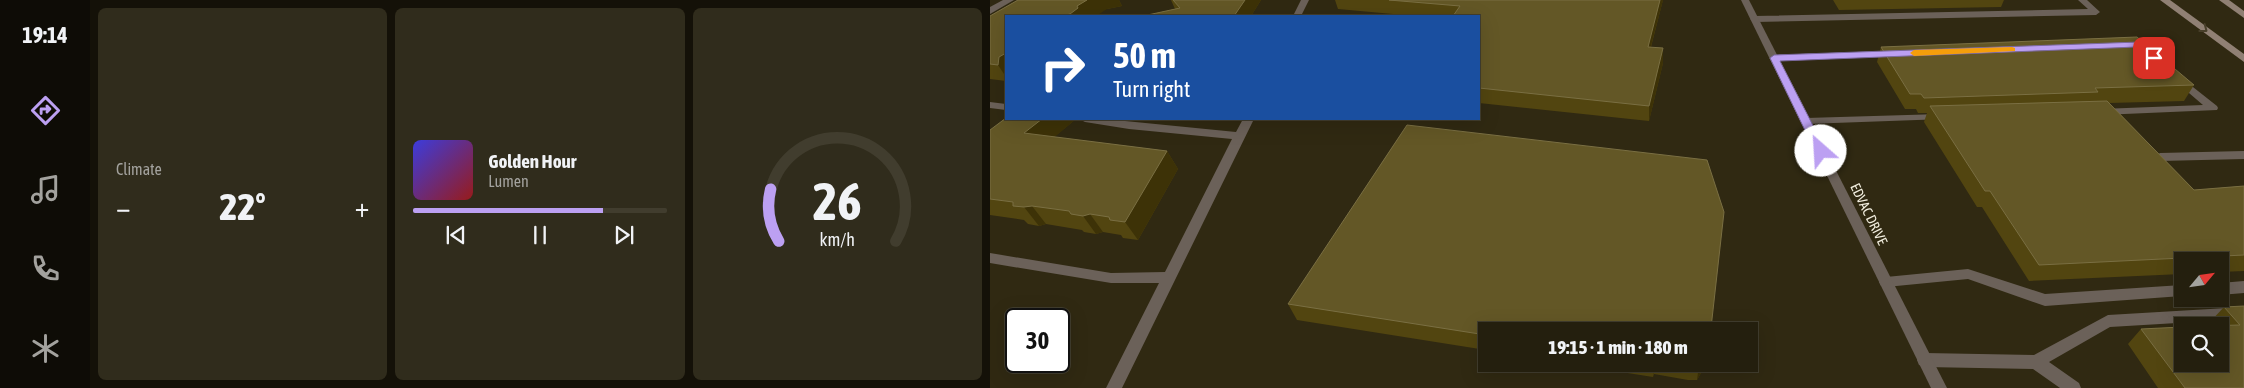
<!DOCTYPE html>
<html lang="en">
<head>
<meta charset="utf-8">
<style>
	body { margin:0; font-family:"Asap Condensed",sans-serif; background:#302c1c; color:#f1f3f6; height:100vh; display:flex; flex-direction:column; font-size:19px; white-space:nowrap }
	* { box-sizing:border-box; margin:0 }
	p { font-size:16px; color:#a3a29e }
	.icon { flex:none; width:28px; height:28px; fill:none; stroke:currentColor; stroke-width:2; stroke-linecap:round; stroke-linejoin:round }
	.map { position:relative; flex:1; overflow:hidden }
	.side { display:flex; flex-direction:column; gap:8px; padding:8px; background:#141108; width:900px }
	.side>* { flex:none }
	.hud { position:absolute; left:15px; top:15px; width:475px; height:105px; border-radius:0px; box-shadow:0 5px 20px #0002,0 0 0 1px #413d2e; background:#1a4fa0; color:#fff; overflow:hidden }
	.needle { width:32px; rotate:61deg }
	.controls { position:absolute; left:1184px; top:252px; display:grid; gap:10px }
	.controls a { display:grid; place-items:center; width:55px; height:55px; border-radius:0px; background:#241f0e; box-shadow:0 5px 20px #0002,0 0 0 1px #413d2e; font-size:25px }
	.speed { position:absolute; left:15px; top:308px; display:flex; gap:10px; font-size:25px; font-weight:700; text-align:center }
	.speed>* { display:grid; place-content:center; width:65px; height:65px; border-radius:50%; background:#241f0e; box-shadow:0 5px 20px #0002,0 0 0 1px #413d2e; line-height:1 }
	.speed .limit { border:2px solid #111; border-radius:8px; background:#fff; color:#111 }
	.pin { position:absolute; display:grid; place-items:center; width:42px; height:42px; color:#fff; margin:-21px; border-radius:10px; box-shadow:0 2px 8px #0006 }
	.me { position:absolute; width:55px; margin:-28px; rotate:334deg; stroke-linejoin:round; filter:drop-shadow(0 0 4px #0008) }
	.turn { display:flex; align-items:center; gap:18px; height:105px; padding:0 25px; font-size:22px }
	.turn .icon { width:65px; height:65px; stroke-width:2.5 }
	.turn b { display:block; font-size:35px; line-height:42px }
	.big { font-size:38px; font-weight:800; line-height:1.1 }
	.side .widget { flex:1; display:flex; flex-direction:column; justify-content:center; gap:8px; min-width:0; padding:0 18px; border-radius:8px; background:#302c1c }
	.side .dial { align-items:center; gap:0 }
	.dial svg { height:130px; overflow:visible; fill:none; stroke:#413d2e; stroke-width:7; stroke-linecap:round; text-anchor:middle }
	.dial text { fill:#f1f3f6; stroke:none }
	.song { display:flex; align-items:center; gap:15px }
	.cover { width:60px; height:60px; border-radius:8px; background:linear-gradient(135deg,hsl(240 70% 55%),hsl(0 70% 35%)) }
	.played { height:5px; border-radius:2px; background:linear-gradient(90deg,#bca0f2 75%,#413d2e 75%) }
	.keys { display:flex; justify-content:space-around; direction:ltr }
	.heat { display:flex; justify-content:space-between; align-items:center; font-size:28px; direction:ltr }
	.side .tiles { flex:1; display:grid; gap:8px; grid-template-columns:repeat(3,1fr) }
	.trip { position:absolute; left:488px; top:322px; width:280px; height:50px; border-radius:0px; background:#241f0e; box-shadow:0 5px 20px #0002,0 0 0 1px #413d2e; font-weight:800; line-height:50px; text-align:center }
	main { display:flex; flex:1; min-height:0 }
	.menu { display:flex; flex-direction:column; width:90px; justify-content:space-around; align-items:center; background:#0e0c06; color:#a3a29e }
	.menu .icon { width:35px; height:35px }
	.menu .on { color:#bca0f2 }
	.menu b { font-size:22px; color:#f1f3f6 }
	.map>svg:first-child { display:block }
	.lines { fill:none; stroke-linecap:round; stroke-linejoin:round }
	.lane { fill:#6b6159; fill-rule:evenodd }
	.street { fill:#6b6159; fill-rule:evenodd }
	.secondary { fill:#908074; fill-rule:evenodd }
	.wall { fill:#524510 }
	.shaded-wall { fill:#3d3207 }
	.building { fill:#635726; stroke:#7a6f43 }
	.oneway { stroke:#483f2a }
	.route { fill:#bca0f2; stroke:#7a689d }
	.slow { fill:#f59e0b }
	.labels { text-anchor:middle; stroke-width:5; stroke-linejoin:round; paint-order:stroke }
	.street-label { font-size:14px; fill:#f3efe0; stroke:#302912 }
</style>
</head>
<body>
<main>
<nav class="menu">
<b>19:14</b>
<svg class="icon on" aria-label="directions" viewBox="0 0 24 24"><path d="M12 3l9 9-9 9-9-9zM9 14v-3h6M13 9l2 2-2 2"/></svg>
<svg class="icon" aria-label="music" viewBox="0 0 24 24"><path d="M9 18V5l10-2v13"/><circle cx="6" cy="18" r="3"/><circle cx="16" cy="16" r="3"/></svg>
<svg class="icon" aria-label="phone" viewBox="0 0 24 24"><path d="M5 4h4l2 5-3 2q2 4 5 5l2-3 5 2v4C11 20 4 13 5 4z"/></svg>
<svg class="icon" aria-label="climate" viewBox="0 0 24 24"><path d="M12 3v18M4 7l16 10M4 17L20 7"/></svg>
</nav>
<section class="side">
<div class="tiles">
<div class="widget"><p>Climate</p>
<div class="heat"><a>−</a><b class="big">22°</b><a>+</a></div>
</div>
<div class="widget">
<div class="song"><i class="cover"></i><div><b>Golden Hour</b><p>Lumen</p></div></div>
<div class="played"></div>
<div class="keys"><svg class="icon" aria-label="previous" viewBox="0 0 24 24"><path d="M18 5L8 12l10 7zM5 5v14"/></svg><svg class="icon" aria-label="pause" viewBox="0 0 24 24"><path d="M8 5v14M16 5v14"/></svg><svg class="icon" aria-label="next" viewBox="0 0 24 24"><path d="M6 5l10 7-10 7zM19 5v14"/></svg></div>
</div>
<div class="widget dial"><svg viewBox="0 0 100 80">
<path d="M14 69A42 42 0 1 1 86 69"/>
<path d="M14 69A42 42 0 0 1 9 37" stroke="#bca0f2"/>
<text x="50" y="56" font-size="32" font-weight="700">26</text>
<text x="50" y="72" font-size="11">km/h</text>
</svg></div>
</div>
</section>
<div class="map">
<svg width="1254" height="388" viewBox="0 0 1254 388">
	<rect width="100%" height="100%" fill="#302912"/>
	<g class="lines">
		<g class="lane">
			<path d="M 13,0 L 24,0 L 0,14 L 0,7 Z"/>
			<path d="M 311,0 L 319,0 L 311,16 L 303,16 Z"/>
			<path d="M 1088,0 L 1097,0 L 1110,12 L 1106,15 L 765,22 L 760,19 L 765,16 L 1098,9 Z"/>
			<path d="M 904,51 L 909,54 L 907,56 L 784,61 L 779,58 L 784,55 Z"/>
			<path d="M 1189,76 L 1227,106 L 1228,108 L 1227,110 L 1111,115 L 1106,112 L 1111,109 L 1213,105 L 1185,81 L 1184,79 Z"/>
			<path d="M 0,102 L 16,104 L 16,110 L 0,108 Z"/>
			<path d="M 951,114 L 955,115 L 957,117 L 955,119 L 816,124 L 810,121 L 816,118 Z"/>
			<path d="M 89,119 L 115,119 L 246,132 L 253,119 L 264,119 L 132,388 L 116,388 L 169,283 L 121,283 L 0,263 L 0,253 L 121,273 L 175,272 L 242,139 L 139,129 L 95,122 Z"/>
			<path d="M 1254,151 L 1254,159 L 1170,161 L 1164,157 L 1170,153 Z"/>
			<path d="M 978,269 L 1055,294 L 1192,285 L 1192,296 L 1055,306 L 978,279 L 896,287 L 891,286 L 889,282 L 891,278 L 896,277 Z"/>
			<path d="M 1254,281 L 1254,293 L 1230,295 L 1230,283 Z"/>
			<path d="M 1254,307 L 1254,319 L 1120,327 L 1059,362 L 1089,383 L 1091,388 L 1070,388 L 1043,369 L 935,367 L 929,365 L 927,360 L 929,355 L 935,353 L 1044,355 L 1118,315 Z"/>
		</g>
		<path class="street" d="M 751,0 L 759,0 L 957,388 L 941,388 Z"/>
		<g class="secondary">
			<path d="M 1170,0 L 1180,0 L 1254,54 L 1254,62 Z"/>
			<path d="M 1229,0 L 1239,0 L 1254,11 L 1254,18 Z"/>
		</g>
	</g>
	<g class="wall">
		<path d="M 28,0 L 129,0 L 132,6 L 117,9 L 16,16 L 16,81 L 0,79 L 0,16 Z"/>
		<path d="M 181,0 L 271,0 L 261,16 L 153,16 L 185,9 Z"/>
		<path d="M 345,0 L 673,0 L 661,47 L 673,63 L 659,121 L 489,103 L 489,16 L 425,16 L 348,9 Z"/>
		<path d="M 843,0 L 1014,0 L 1011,7 L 849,10 Z"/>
		<path d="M 891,47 L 1204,85 L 1194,101 L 1119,103 L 1204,190 L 1254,186 L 1254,271 L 1230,272 L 1230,261 L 1192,261 L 1192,274 L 1039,281 L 992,207 L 987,207 L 934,122 L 937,113 L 928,113 L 926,109 L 915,109 L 887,62 Z"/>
		<path d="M 16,119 L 86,119 L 64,137 L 177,151 L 188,169 L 148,240 L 133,238 L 131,235 L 113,232 L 106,234 L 94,232 L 92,230 L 56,224 L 49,226 L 38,224 L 34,220 L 0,215 L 0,130 Z"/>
		<path d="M 298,304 L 721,328 L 496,331 L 496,350 L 307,320 Z"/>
		<path d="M 1254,306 L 1254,388 L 1168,388 L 1138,344 L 1151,329 L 1222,326 L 1219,323 L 1234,307 Z"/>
		<path d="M 580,364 L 716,364 L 707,380 L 698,380 L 664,374 L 663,377 Z"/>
	</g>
	<g class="shaded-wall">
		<path d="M 97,0 L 129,0 L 132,6 L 117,9 L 106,16 L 72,16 Z"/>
		<path d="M 255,0 L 271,0 L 261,16 L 244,16 Z"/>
		<path d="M 670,0 L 673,0 L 657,61 L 658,47 Z"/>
		<path d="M 673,48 L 673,63 L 659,121 L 659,106 Z"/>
		<path d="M 16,53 L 16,77 L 8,65 L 9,57 Z"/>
		<path d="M 52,119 L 86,119 L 48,151 L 34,133 Z"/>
		<path d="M 177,151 L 188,169 L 148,240 L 135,222 Z"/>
		<path d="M 42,206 L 56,224 L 49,226 L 34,207 Z"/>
		<path d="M 100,214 L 113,232 L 106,234 L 93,216 Z"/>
		<path d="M 664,364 L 665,364 L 663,377 Z"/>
		<path d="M 710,364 L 716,364 L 707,380 L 709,365 Z"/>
	</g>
	<g class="building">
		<path d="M 28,0 L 97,0 L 87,6 L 88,8 L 80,14 L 72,16 L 16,16 L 16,53 L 9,57 L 8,65 L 0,64 L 0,16 Z"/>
		<path d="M 183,0 L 255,0 L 244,16 L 153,16 L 190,8 Z"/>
		<path d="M 399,0 L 670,0 L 658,47 L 673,48 L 659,106 L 489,88 L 489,16 L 463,16 L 470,6 Z"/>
		<path d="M 1147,37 L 1204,85 L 1105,88 L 1108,92 L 934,98 L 931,94 L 920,94 L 891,47 Z"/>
		<path d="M 1117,101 L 1204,190 L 1254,186 L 1254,255 L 1049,265 L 1000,191 L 995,191 L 940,106 Z"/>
		<path d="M 16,118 L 16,119 L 52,119 L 34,133 L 177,151 L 135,222 L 120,220 L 119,217 L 100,214 L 93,216 L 81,214 L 79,211 L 42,206 L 34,207 L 23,206 L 23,202 L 0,199 L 0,130 Z"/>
		<path d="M 417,125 L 717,160 L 734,212 L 721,328 L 723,328 L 723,331 L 496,331 L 496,335 L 298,304 Z"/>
		<path d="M 1254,306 L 1254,388 L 1195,388 L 1151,329 L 1192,327 L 1192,364 L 1230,364 L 1230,326 L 1213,326 L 1250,325 L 1234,307 Z"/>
	</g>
	<defs><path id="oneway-chevron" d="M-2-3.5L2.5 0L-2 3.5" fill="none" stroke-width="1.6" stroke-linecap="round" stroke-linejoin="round" transform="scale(1.25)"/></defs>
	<use class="oneway" href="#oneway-chevron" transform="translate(1214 29) rotate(37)"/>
	<path class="route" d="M 1149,42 L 1167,56 L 1167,59 L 1161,59 L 1147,47 L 790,61 L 836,151 L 831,154 L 825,151 L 780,58 L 784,55 Z"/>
	<path class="slow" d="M 1022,47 L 1025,48 L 1025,51 L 924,56 L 920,53 L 924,50 Z"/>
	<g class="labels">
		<g class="street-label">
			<text transform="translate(879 214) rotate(64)" y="5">EDVAC DRIVE</text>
		</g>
	</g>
</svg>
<div class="controls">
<a><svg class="needle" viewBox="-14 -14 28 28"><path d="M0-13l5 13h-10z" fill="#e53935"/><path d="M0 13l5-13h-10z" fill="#a3a29e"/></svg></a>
<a><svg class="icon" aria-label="search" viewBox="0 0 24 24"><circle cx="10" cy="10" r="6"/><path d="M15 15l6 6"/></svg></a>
</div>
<div class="speed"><div class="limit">30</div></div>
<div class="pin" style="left:1164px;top:58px;background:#d93025"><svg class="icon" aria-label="arrive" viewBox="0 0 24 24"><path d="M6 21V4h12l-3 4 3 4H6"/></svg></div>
<svg class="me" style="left:831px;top:151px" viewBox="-20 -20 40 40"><circle r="19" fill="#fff"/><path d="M0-13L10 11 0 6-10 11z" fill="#bca0f2"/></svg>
<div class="trip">19:15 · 1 min · 180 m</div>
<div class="hud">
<div class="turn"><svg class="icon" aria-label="right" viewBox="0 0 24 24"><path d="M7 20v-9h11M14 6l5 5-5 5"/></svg><div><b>50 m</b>Turn right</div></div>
</div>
</div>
</main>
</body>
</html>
